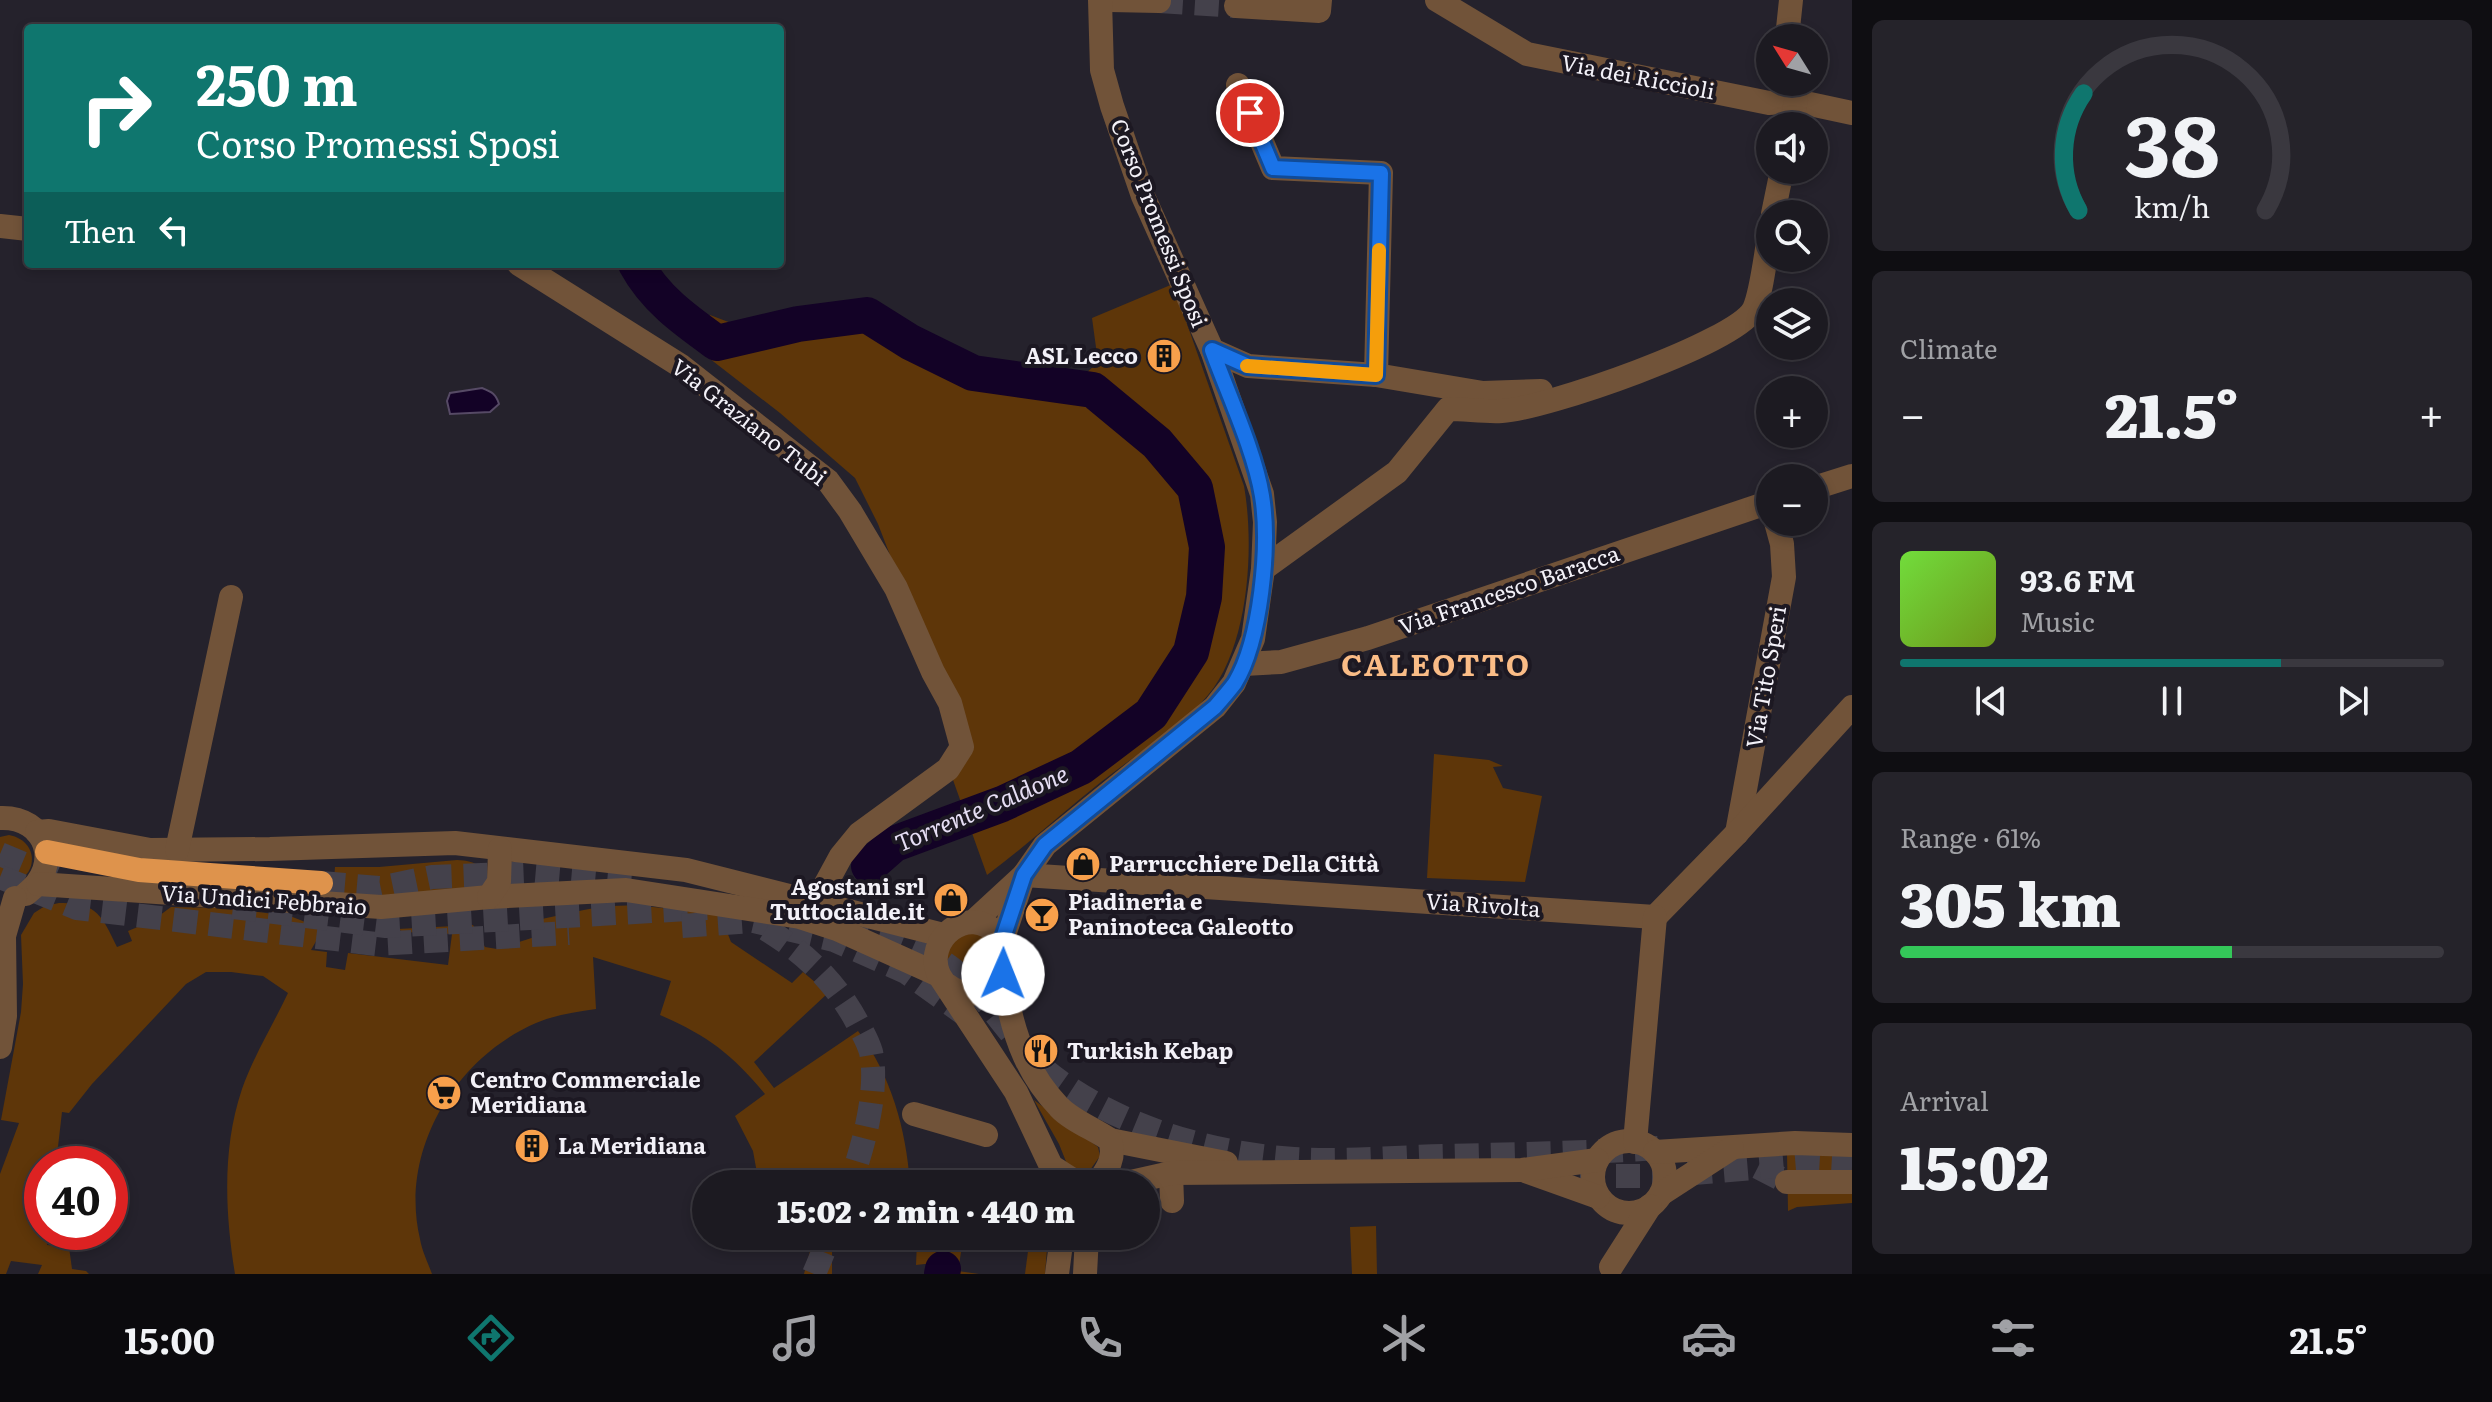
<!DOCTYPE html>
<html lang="en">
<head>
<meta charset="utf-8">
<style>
	body { margin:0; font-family:Literata,serif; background:#25232a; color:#f1f3f6; height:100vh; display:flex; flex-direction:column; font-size:30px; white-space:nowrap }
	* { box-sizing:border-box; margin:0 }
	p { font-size:26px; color:#a0a1a5 }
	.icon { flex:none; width:44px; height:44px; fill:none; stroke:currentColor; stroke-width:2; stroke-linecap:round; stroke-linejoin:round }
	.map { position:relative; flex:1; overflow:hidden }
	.panel { display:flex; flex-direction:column; gap:20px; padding:20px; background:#0f0e12; width:640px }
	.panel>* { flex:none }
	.guide { position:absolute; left:24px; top:24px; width:760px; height:244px; border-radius:8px; box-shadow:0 4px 12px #0003,0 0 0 2px #3a383f; background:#0f766e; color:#fff; overflow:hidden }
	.needle { width:52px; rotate:307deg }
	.buttons { position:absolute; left:1756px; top:24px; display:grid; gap:16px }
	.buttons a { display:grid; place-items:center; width:72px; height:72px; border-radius:50%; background:#1c1a21; box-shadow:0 4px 12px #0003,0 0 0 2px #3a383f; font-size:40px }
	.speed { position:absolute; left:24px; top:1146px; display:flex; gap:16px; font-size:40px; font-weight:700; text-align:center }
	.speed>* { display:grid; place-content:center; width:104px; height:104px; border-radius:50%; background:#1c1a21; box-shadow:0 4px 12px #0003,0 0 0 2px #3a383f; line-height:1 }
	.speed .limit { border:12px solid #d22; background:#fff; color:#111 }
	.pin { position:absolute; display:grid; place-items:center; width:68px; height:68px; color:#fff; margin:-34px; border:4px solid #fff; border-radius:50%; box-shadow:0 2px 8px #0007 }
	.me { position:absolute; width:88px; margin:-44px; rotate:1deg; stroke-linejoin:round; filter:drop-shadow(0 0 6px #0008) }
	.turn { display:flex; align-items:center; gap:28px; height:168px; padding:0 40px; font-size:36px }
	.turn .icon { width:104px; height:104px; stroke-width:2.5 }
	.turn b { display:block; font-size:56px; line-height:68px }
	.then { display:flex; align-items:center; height:76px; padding:0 40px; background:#0003; gap:16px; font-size:30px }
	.big { font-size:60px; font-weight:800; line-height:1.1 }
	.panel .card { flex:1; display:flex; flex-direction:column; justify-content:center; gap:12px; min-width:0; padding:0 28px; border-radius:12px; background:#25232a }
	.panel .dial { align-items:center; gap:0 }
	.dial svg { height:208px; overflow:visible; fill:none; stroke:#3a383f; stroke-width:7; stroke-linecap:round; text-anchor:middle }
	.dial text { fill:#f1f3f6; stroke:none }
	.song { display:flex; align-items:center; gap:24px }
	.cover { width:96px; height:96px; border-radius:12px; background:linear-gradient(135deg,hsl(100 70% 55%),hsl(80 70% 35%)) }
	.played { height:8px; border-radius:4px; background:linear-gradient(90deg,#0f766e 70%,#3a383f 70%) }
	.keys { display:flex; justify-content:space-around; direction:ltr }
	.heat { display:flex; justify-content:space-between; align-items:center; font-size:44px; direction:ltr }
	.charge { height:12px; border-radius:6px; background:linear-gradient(90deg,#34c759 61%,#3a383f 0) }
	.trip { position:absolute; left:692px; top:1170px; width:468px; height:80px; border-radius:40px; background:#1c1a21; box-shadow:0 4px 12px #0003,0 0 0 2px #3a383f; font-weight:800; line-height:80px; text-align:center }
	.menu { display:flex; height:128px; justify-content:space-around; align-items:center; background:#0b0a0d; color:#a0a1a5 }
	.menu .icon { width:56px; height:56px }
	.menu .selected { color:#0f766e }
	.menu b { font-size:36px; color:#f1f3f6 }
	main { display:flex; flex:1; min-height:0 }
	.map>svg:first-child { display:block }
	.green { fill:#5e3609 }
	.water { fill:#130226; stroke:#564a65; stroke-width:2 }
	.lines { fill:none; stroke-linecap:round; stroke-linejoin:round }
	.river { stroke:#130226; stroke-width:36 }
	.minor-tunnel { stroke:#44414b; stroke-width:24; stroke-dasharray:24 12; stroke-linecap:butt }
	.highway-tunnel { stroke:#44414b; stroke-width:24; stroke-dasharray:24 12; stroke-linecap:butt }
	.minor { stroke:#715339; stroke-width:24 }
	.highway { stroke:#de934c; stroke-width:24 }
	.route-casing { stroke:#114b97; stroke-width:20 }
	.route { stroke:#1a73e8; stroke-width:14 }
	.slow { stroke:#f59e0b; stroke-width:14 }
	.labels { text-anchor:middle; stroke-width:8; stroke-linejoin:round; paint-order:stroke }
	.street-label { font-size:22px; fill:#f3f1f8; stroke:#1c1822 }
	.poi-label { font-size:22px; font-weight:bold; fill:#f3f1f8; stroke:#1c1822; text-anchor:start }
	.water-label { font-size:24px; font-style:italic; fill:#e6def4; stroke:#1c1822 }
	.district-label { font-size:30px; font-weight:bold; letter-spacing:2px; fill:#fabc86; stroke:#1c1822 }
</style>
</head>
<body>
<main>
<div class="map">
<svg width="1852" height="1274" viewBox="0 0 1852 1274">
	<rect width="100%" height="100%" fill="#25222c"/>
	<g class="green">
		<path d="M 1173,284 L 1244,486 C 1255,548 1249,655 1202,702 C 1172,732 1134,756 1101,782 C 1062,813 1026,846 987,875 L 948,766 L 958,756 L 900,581 L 878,524 L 855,478 L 780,413 L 705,355 L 693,337 L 710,315 L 747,329 L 851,307 L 877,310 L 887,316 L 910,342 L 973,373 L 1033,382 L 1082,377 L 1098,362 L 1092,318 Z"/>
		<path d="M 1434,754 L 1489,760 L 1503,766 L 1493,767 L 1503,788 L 1542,796 L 1525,882 L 1427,878 Z"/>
		<path d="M 9,835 C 45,842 36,889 0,882 L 0,837 Z"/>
		<path d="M 457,860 C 476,861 489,866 480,886 L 397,896 L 333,893 L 335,867 L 379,867 Z"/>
		<path d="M 59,903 C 97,902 102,916 117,947 L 132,941 L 128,931 L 152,921 L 171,907 L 225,908 L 290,916 L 323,929 L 311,950 L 327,952 L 326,967 L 345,970 L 348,953 L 448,965 L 452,934 L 403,932 L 398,929 L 473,925 L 485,947 L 497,949 L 541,935 L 537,920 C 562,915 587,908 612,906 C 647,903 680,912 715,914 L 722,919 L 731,942 L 792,983 L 803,972 L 828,993 L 754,1062 L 774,1088 L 858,1031 C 891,1075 906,1129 910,1183 L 759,1184 L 753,1151 L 735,1116 L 765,1094 C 732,1054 708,1036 660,1015 L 671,981 L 593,957 L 596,1009 C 575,1012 555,1015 536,1023 C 455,1058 399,1151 420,1239 C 422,1251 428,1263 432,1274 L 235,1274 C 225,1213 222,1148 242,1089 C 254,1055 273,1025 288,993 L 263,976 L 231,972 L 206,972 L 186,984 L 92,1084 L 69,1113 L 62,1112 L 56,1164 L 42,1164 L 42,1232 L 48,1232 L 47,1245 L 69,1247 L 72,1269 L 86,1271 L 89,1274 L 38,1274 L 42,1265 L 11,1261 L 6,1274 L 0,1274 L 0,1174 L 19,1123 L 1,1120 L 21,1012 L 23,984 L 21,935 L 34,913 L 45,906 Z"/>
		<path d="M 983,931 L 1002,958 L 982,985 L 957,980 C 944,962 944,952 958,935 Z"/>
		<path d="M 1034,1100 L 1098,1147 L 1100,1156 L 1090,1170 L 1077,1173 L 1069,1169 L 1059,1144 Z"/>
		<path d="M 1787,1153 L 1852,1156 L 1852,1203 L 1797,1207 L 1788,1211 Z"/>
		<path d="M 1376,1226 L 1377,1274 L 1352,1274 L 1350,1227 Z"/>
		<path d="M 814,1236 L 847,1236 L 849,1249 L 832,1249 L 832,1274 L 804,1274 Z"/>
		<path d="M 872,1236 L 963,1240 L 958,1271 L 979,1274 L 949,1274 L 951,1261 L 916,1265 L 917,1241 Z"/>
		<path d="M 1030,1236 L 1048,1236 L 1045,1274 L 1025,1274 Z"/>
	</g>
	<path class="water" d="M 482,388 C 492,392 496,394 499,404 L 490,412 L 450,414 L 447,401 L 450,393 Z"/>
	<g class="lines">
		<g class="river">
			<path d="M 636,264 C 655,299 685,320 717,343 L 798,324 L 867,315 L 910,342 L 973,373 L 1093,390 L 1157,443 L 1195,488 L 1207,547 L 1204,597 L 1191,652 L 1151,714 L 1081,767 L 1002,804 L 894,844 L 869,866"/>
			<path d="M 942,1274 L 943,1269"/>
		</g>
		<g class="minor-tunnel">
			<path d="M 1159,1 L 1236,6"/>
			<path d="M 1758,1167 L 1787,1182"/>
		</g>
		<g class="highway-tunnel">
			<path d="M 0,854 L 59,879"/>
			<path d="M 0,877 L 77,908 L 376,944 L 569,933"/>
			<path d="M 321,883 L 379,888 L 432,877 L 531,873 L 635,882"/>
			<path d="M 233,907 L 386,926 L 707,908"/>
			<path d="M 845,924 C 885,933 930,948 961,976 C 995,1006 1018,1051 1055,1078 C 1121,1127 1212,1154 1294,1159 C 1344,1162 1396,1157 1446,1156 C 1517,1154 1587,1153 1658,1148"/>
			<path d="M 682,926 L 754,921 L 834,940 L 906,972 L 963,1013"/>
			<path d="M 766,929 C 806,954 836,982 858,1024 C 863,1033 868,1042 871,1052 C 879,1091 863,1147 850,1184"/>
			<path d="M 1544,1176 L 1659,1176 L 1801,1164 L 1852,1167"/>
			<path d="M 814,1274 L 830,1236"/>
		</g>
		<g class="minor">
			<path d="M 1110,0 L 1159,1"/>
			<path d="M 1437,0 L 1527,54 L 1769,103 L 1796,101 L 1852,113"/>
			<path d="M 1236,6 L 1319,11 L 1320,0"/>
			<path d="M 1787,38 L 1791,0"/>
			<path d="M 1238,85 L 1273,168 L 1381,173 L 1376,375"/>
			<path d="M 1791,126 L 1796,101"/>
			<path d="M 1773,214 L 1782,170"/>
			<path d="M 0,226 L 28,229"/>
			<path d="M 519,264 L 681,366 L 828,481 L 850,511 L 896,588 L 933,672 L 950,703 L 962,747 L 948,769 L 859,834 L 841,856 L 816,902"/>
			<path d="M 1212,350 L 1248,366 L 1376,375 L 1483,393 L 1541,391"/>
			<path d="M 1814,488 L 1852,476"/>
			<path d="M 1263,569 L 1397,472 L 1448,409 C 1466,409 1484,412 1502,411 C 1544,409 1736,343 1754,309 C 1762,292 1766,251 1770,231"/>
			<path d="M 1244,664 L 1281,662 L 1368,638 L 1770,502"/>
			<path d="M 0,818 C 47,816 63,866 26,894"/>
			<path d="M 37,832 L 49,831 L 150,850 L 270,849 L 455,843 L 686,870 L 943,935"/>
			<path d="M 1737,833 L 1784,577 L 1782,544 L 1776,522"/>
			<path d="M 177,850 L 231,597"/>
			<path d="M 1024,875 L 1655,917 L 1737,833 L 1852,707"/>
			<path d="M 38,884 L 381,907 L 489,897 L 626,890 L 800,917 L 837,929 L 939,975"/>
			<path d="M 489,897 L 499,882 L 500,849"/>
			<path d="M 973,922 L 1024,875 L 1045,845 L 1215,707 L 1234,683 L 1253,639 L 1263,569 L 1265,522 L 1262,494 L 1212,350 L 1143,196 L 1112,106 L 1102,70 L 1100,0"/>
			<path d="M 1002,941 L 1023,878"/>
			<path d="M 947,985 C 966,1000 990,995 1003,974"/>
			<path d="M 0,1047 L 5,1016 L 4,936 L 15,898"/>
			<path d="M 914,1114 L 986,1135"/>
			<path d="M 1110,1140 L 1226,1163"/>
			<circle cx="1629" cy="1177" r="36"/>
			<path d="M 1635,1142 L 1655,917"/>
			<path d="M 1655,1152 L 1795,1143 L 1852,1145"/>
			<path d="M 1528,1172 L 1598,1197"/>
			<path d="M 1171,1173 L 1172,1201"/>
			<path d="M 1787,1182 L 1852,1182"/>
			<path d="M 1079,1184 L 1051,1166 L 1016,1092 L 939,975 C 923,939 969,903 997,934 C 1009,948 1005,958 1003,974 C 1002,981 1006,991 1007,998 C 1015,1039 1029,1076 1059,1107 C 1071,1120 1094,1129 1110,1140 C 1116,1158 1107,1170 1097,1184"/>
			<path d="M 1122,1184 L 1171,1173 L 1522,1170 L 1597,1160"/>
			<path d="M 1661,1194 L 1732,1148"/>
			<path d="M 1611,1267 L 1650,1206"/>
			<path d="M 1057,1274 L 1062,1236"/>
			<path d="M 1085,1274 L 1087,1236"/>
		</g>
		<path class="highway" d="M 47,852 L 139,870 L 321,883"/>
	</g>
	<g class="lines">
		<defs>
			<path id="route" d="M 1003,974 L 1007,956 L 1002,941 L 1024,875 L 1045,845 L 1215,707 C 1222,699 1229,691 1235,683 C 1261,640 1270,545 1262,496 C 1255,452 1228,394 1212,350 L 1248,366 L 1376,375 L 1381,173 L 1273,168 L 1250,113"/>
		</defs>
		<use href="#route" class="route-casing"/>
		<use href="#route" class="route"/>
		<path class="slow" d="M 1247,366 L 1376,375 L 1379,250"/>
	</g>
	<defs>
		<symbol id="building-disc" viewBox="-11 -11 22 22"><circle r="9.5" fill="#f8a04b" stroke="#1c1822"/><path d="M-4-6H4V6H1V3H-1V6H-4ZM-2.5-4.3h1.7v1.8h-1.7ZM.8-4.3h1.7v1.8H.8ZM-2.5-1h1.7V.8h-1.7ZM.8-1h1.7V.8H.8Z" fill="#111"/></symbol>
		<symbol id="shop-disc" viewBox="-11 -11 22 22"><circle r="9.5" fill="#f8a04b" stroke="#1c1822"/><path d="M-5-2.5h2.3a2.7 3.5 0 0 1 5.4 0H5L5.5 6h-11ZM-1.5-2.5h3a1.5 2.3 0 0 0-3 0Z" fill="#111"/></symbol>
		<symbol id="bar-disc" viewBox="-11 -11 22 22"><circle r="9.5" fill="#f8a04b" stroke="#1c1822"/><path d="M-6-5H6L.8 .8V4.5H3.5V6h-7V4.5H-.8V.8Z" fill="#111"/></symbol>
		<symbol id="restaurant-disc" viewBox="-11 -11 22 22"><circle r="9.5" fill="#f8a04b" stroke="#1c1822"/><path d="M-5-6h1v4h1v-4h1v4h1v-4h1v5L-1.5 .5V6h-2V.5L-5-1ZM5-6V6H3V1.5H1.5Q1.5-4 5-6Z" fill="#111"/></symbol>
		<symbol id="supermarket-disc" viewBox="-11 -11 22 22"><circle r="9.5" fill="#f8a04b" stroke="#1c1822"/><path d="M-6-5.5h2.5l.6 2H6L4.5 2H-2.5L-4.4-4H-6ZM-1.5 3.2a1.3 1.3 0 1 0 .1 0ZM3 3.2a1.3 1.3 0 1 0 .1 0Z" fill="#111"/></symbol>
	</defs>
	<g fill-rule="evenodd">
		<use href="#building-disc" x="1144" y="336" width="40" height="40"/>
		<use href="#shop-disc" x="1063" y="844" width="40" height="40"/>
		<use href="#shop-disc" x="931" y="880" width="40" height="40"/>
		<use href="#bar-disc" x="1022" y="895" width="40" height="40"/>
		<use href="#restaurant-disc" x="1021" y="1031" width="40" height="40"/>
		<use href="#supermarket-disc" x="424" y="1073" width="40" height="40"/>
		<use href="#building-disc" x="512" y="1126" width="40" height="40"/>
	</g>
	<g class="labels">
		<g class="street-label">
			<text transform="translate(1638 77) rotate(11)" y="8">Via dei Riccioli</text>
			<text transform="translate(1159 223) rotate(68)" y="8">Corso Promessi Sposi</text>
			<text transform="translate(749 422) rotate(38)" y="8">Via Graziano Tubi</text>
			<text transform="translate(1509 590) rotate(-19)" y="8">Via Francesco Baracca</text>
			<text transform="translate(1766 677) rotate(-80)" y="8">Via Tito Speri</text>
			<text transform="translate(264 900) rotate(4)" y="8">Via Undici Febbraio</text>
			<text transform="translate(1483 905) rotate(4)" y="8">Via Rivolta</text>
		</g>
		<g class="poi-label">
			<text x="1138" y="364" text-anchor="end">ASL Lecco</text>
			<text x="1109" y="872">Parrucchiere Della Città</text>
			<text x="925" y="895" text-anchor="end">Agostani srl<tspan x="925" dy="25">Tuttocialde.it</tspan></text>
			<text x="1068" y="910">Piadineria e<tspan x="1068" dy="25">Paninoteca Galeotto</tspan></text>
			<text x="1067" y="1059">Turkish Kebap</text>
			<text x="470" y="1088">Centro Commerciale<tspan x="470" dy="25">Meridiana</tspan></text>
			<text x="558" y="1154">La Meridiana</text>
		</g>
		<g class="water-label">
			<text transform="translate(982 809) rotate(-23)" y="8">Torrente Caldone</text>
		</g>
		<g class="district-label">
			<text x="1436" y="676">CALEOTTO</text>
		</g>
	</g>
</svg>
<div class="buttons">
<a><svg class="needle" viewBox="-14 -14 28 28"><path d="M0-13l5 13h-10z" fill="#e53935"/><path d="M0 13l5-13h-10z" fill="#a0a1a5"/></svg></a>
<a><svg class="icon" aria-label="sound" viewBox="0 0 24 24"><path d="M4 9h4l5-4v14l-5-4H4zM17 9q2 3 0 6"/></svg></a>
<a><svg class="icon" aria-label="search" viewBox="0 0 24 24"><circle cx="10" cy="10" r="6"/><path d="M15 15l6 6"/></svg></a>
<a><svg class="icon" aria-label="layers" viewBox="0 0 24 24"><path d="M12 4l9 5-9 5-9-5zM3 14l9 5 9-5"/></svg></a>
<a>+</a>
<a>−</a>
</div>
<div class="speed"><div class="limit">40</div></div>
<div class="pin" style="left:1250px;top:113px;background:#d93025"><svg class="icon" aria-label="arrive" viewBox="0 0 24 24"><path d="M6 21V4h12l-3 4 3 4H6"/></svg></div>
<svg class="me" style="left:1003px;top:974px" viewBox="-20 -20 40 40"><circle r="19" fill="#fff"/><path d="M0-13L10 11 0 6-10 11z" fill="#1a73e8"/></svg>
<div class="trip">15:02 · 2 min · 440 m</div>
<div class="guide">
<div class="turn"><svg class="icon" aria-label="right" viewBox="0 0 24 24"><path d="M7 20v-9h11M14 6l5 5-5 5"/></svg><div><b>250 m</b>Corso Promessi Sposi</div></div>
<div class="then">Then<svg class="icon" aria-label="left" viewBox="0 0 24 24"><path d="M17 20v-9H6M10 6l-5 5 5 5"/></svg></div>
</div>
</div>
<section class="panel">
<div class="card dial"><svg viewBox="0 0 100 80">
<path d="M14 69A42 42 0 1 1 86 69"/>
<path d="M14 69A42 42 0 0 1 16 24" stroke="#0f766e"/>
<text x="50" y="56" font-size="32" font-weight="700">38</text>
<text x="50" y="72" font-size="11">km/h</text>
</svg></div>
<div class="card"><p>Climate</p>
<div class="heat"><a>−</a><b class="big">21.5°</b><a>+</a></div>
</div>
<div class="card">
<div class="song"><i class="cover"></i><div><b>93.6 FM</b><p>Music</p></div></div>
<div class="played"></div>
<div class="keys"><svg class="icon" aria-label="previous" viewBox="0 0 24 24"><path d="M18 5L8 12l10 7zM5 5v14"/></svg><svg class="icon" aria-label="pause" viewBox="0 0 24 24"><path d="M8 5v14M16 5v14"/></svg><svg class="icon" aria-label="next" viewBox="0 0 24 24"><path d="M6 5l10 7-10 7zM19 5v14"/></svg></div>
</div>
<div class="card"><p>Range · 61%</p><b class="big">305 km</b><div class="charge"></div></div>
<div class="card"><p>Arrival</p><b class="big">15:02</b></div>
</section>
</main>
<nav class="menu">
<b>15:00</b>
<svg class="icon selected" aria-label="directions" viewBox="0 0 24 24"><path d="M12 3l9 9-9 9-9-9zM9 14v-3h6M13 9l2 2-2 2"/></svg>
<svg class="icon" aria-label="music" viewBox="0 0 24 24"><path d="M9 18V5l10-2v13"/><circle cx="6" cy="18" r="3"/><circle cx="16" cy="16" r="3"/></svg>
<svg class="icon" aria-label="phone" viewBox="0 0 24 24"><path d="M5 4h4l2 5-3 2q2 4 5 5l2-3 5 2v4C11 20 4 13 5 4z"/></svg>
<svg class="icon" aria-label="climate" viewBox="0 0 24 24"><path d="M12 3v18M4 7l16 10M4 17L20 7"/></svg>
<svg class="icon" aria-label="car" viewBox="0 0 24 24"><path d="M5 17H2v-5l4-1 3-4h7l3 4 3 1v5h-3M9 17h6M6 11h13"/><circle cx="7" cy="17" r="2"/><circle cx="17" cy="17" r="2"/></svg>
<svg class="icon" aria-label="filters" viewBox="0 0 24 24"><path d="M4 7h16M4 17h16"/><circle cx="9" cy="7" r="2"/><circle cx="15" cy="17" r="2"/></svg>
<b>21.5°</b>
</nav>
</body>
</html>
